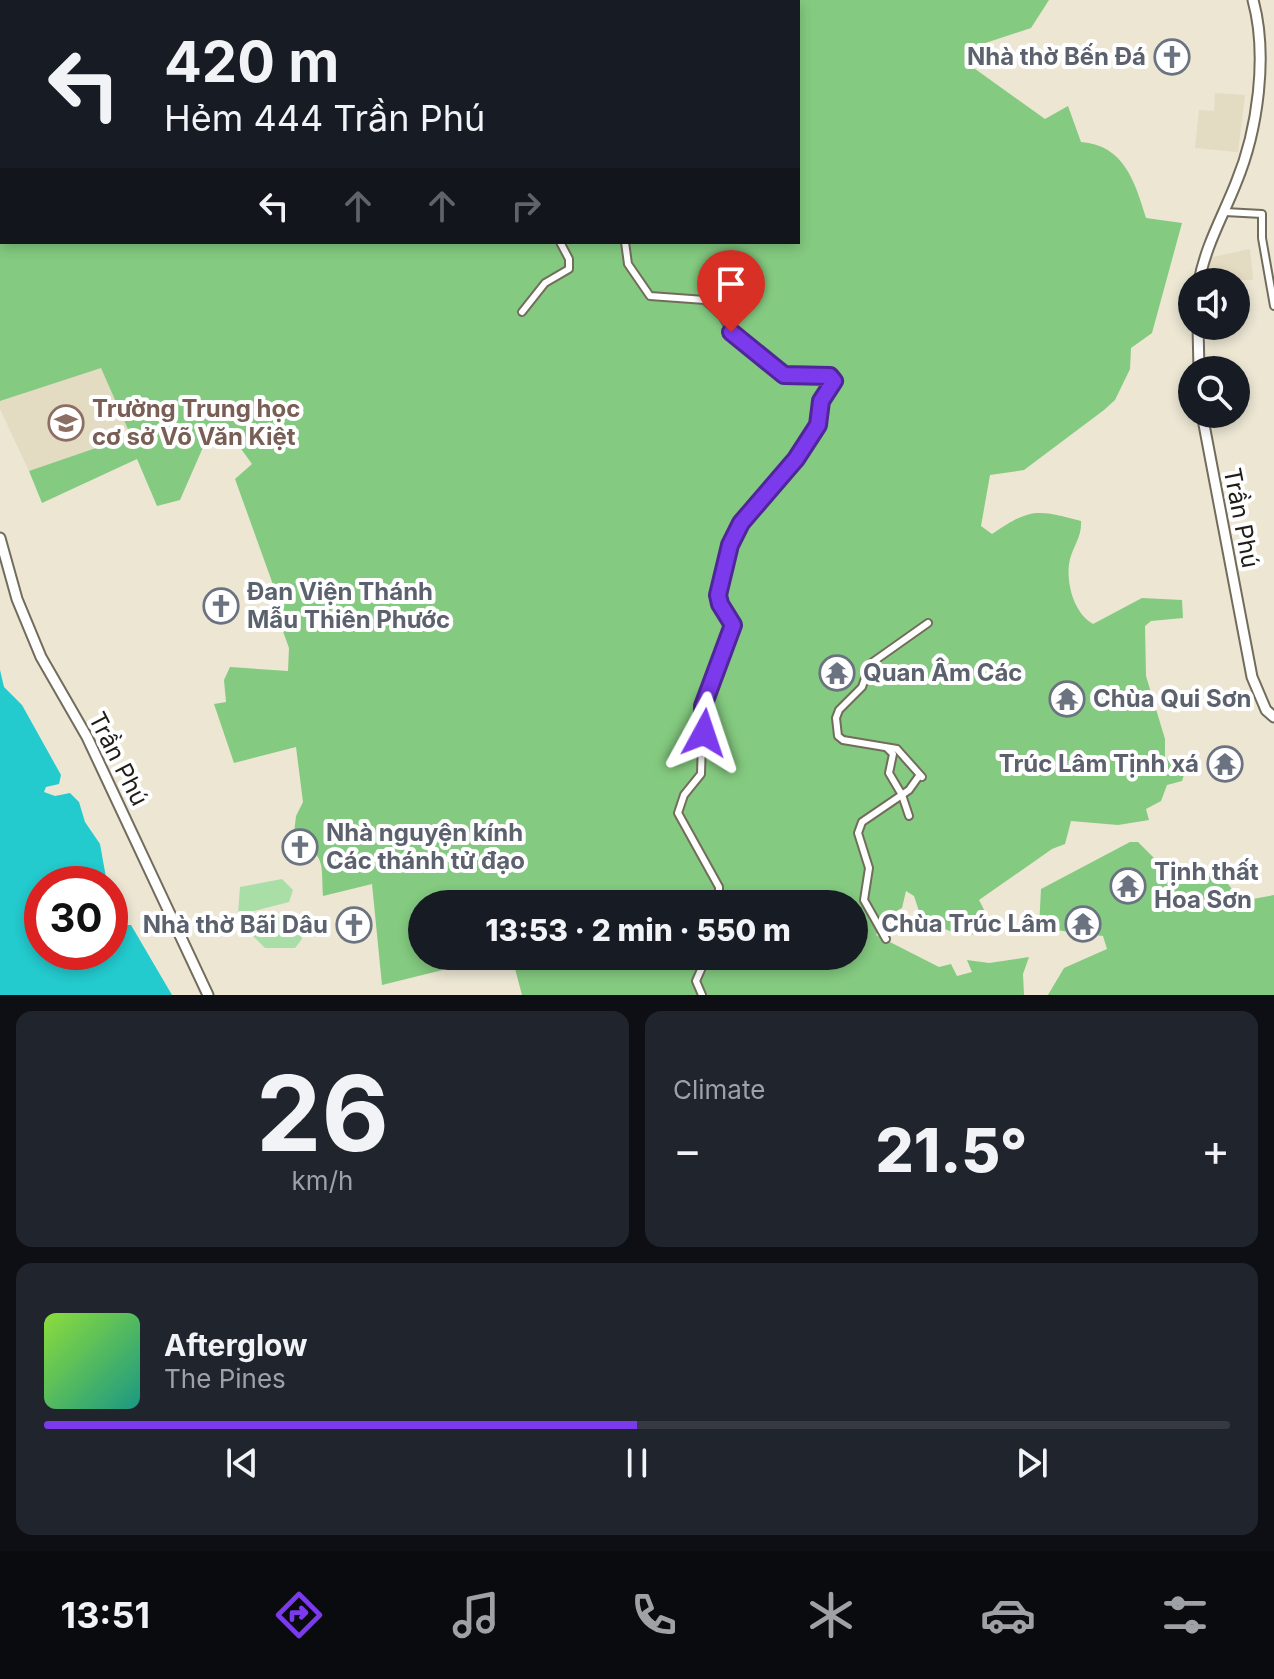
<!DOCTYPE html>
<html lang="en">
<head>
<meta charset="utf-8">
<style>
	body { margin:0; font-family:Inter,sans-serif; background:#20242c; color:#f1f3f6; height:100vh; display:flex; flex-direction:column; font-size:30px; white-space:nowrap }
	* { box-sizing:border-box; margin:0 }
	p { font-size:26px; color:#9ea1a6 }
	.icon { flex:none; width:44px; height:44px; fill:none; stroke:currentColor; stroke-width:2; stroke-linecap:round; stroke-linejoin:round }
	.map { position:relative; height:995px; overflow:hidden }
	.drawer { display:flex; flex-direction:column; gap:16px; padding:16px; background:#0d0f14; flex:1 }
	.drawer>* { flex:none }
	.banner { position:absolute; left:0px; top:0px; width:800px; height:244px; box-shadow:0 4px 12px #0003; background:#171b24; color:#f1f3f6; overflow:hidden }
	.controls { position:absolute; left:1178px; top:268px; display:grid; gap:16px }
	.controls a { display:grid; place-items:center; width:72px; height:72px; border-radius:50%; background:#171b24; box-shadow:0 4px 12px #0003; font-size:40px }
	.speed { position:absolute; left:24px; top:866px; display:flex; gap:16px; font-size:40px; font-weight:700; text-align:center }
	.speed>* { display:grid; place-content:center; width:104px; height:104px; border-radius:50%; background:#171b24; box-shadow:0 4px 12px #0003; line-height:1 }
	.speed .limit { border:12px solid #d22; background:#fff; color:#111 }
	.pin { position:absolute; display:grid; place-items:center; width:68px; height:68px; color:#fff; margin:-82px -34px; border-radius:50% 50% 50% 0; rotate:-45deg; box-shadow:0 0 8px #0007 }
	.pin .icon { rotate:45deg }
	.me { position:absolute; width:88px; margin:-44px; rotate:5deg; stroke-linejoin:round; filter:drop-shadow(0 0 6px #0008) }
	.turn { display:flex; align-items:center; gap:28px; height:168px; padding:0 32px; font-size:36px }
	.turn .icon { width:104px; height:104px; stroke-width:2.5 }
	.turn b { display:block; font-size:56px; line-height:68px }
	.lanes { display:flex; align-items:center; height:76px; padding:0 32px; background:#0003; justify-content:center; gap:40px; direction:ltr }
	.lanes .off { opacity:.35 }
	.big { font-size:60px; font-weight:800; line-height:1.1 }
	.drawer .tile { flex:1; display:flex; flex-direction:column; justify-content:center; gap:12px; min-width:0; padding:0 28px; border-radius:16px; background:#20242c }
	.drawer .dial { align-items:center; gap:0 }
	.dial b { font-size:104px; line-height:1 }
	.song { display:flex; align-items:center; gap:24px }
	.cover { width:96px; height:96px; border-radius:12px; background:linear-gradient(135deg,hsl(90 70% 55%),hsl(170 70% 35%)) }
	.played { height:8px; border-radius:4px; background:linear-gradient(90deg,#7c3aed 50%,#363941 50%) }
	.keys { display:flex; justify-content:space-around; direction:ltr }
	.heat { display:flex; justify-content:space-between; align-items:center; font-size:44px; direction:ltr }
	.drawer .tiles { flex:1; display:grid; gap:16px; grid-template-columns:1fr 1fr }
	.tile:last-child { grid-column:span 2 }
	.trip { position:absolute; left:408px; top:890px; width:460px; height:80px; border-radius:40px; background:#171b24; box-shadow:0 4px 12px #0003; font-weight:800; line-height:80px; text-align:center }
	.menu { display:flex; height:128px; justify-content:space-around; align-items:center; background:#090b0e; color:#9ea1a6 }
	.menu .icon { width:56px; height:56px }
	.menu .selected { color:#7c3aed }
	.menu b { font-size:36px; color:#f1f3f6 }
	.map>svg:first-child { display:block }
	.built { fill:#e3dbc2 }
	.green { fill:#aadea7 }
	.forest { fill:#84ca80; fill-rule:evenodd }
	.water { fill:#23cace }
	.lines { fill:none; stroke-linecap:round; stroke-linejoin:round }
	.minor-casing { stroke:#726c5c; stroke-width:10 }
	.primary-casing { stroke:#726c5c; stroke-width:13 }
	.minor { stroke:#fff; stroke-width:6 }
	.primary { stroke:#fff; stroke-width:9 }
	.route-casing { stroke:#51269a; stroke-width:20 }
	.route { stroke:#7c3aed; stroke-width:14 }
	.labels { text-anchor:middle; stroke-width:8; stroke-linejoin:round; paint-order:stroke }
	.worship-label { font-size:24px; font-weight:bold; fill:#5b616d; stroke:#fff; text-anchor:start }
	.education-label { font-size:24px; font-weight:bold; fill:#785e54; stroke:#fff; text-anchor:start }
	.street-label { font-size:24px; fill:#1f1d16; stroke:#fff }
</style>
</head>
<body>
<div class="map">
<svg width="1274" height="995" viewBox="0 0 1274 995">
	<rect width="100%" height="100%" fill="#ece6d3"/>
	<g class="built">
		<path d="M 1215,93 L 1245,95 L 1238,152 L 1195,148 L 1199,110 L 1214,111 Z"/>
		<path d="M 1250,249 L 1253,280 L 1205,280 L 1208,258 Z"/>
		<path d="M 101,367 L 132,437 L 29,471 L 0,409 L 0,401 Z"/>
	</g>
	<g class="green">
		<path d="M 282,879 L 293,890 L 289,902 L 238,915 L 240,887 Z"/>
		<path d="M 287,914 L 297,920 L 302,939 L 295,948 L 265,948 L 241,924 Z"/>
	</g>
	<g class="forest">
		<path d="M 173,0 L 1049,0 L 1031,28 L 967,49 L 971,66 L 1045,119 L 1068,106 L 1081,142 C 1124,145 1135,182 1146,218 L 1182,223 L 1152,333 L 1131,348 L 1130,369 L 1115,400 L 1104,410 L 1024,470 L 990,475 L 981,526 L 992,534 C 1030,508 1037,509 1081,521 C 1082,536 1074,545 1070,559 C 1065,580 1073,613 1093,624 L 1142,598 L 1182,600 L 1183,618 L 1151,621 L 1145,626 L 1146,676 L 1165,739 L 1165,758 L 1186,769 L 1182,781 L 1167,785 L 1161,801 L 1146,809 L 1149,820 L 1118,825 L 1071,821 L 1065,844 L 1052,849 L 979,900 L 996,933 L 960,935 L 922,920 L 914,896 L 906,891 L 902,908 L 887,916 L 876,935 L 939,967 L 951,964 L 957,976 L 972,972 L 967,960 L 989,963 L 1029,957 L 1023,974 L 1024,995 L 522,995 L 513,961 L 471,963 L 382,985 L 372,884 L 323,896 C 321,864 327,853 293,842 L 296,816 L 303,802 L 296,747 L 234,763 L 214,704 L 226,702 L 224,680 L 230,667 L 288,671 L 289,648 L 275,609 L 280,604 L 235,479 L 252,464 L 239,446 L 204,445 L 180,500 L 157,506 L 137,459 L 42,503 L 29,471 L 131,436 L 101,368 L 0,401 L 0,131 L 2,128 L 2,242 L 798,242 L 798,2 ZM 422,904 L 854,904 L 854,956 L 422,956 Z"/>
		<path d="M 1130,842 L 1138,842 L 1172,876 L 1222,877 L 1242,901 L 1274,895 L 1274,995 L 1048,995 L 1064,968 L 1107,949 L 1103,936 L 1039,928 L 1041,889 Z"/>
	</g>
	<path class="water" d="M 0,670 L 4,687 L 22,705 L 61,775 L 59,784 L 46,787 L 44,792 L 55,796 L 70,793 L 79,802 L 85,822 L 100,844 L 107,883 L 42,884 L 42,952 L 110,952 L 110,907 L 126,925 L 131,925 L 172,995 L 0,995 Z"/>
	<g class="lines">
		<defs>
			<g id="minor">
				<path d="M 410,0 L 411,2"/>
				<path d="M 439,0 L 477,0"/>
				<path d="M 637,0 L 638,2"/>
				<path d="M 557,2 L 558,0"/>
				<path d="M 1225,212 L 1262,214 L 1262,238 L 1274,306"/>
				<path d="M 625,242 L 628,264 L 650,296 L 705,300 L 722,316 L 738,342 L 761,354 L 772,368 L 796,378 L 830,376 L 834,381 L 821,401 L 818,425 L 796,459 L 741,523 L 730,545 L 718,595 L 720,604 L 733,625 L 703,706 L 701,774 L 684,795 L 678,813 L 719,887 L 719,904"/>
				<path d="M 522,312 L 545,283 L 569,269 L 569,259 L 560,242"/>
				<path d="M 888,749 L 893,754 L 889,773 L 902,795 L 909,816"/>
				<path d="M 922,777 L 897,749 L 843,740 L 838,736 L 836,718 L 839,710 L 862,687 L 870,664 L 928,623"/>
				<path d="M 886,939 L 864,900 L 869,868 L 858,833 L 862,822 L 909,790 L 919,776"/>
				<path d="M 702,995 L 696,981 L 707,956"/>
			</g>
			<g id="primary">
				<path d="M 58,2 L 59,0"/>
				<path d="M 0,113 L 2,111"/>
				<path d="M 1199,282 C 1205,247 1223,216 1236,183 C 1258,130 1268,55 1253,0"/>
				<path d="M 1198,326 L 1199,370"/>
				<path d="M 1202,414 L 1252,677 L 1266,710 L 1274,717"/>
				<path d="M 0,538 L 17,599 L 41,657 L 87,737 L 208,995"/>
			</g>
		</defs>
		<use href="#minor" class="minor-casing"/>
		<use href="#primary" class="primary-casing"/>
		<use href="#minor" class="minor"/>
		<use href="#primary" class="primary"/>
	</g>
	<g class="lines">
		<defs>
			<path id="route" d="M 704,733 L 703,706 L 733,625 L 720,604 L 718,595 L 730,545 L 741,523 L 796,459 L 818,425 L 821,401 L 834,381 L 830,376 L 784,375 L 731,332"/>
		</defs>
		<use href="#route" class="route-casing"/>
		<use href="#route" class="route"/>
	</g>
	<defs>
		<symbol id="church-ring" viewBox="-11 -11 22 22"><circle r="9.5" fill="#fff" stroke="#6b7280" stroke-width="1.5"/><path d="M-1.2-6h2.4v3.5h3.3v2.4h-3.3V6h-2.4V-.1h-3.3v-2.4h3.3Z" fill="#6b7280"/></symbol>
		<symbol id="school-ring" viewBox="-11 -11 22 22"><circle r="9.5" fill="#fff" stroke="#8d6e63" stroke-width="1.5"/><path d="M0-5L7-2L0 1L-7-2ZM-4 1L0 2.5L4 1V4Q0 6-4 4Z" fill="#8d6e63"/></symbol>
		<symbol id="temple-ring" viewBox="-11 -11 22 22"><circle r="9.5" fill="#fff" stroke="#6b7280" stroke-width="1.5"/><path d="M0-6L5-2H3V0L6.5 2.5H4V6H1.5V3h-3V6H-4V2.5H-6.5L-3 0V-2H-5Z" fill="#6b7280"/></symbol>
	</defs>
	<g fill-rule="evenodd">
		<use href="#church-ring" x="1152" y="37" width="40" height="40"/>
		<use href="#school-ring" x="46" y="403" width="40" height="40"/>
		<use href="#church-ring" x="201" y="586" width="40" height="40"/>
		<use href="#temple-ring" x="817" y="653" width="40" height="40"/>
		<use href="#temple-ring" x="1047" y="679" width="40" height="40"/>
		<use href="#temple-ring" x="1205" y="744" width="40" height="40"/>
		<use href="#church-ring" x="280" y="827" width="40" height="40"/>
		<use href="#temple-ring" x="1108" y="866" width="40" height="40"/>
		<use href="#temple-ring" x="1063" y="904" width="40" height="40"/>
		<use href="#church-ring" x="334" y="905" width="40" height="40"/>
	</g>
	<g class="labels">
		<g class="worship-label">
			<text x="1146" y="65" text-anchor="end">Nhà thờ Bến Đá</text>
			<text x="247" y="600">Đan Viện Thánh<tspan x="247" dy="28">Mẫu Thiên Phước</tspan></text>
			<text x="863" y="681">Quan Âm Các</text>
			<text x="1093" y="707">Chùa Qui Sơn</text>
			<text x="1199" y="772" text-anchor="end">Trúc Lâm Tịnh xá</text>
			<text x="326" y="841">Nhà nguyện kính<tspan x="326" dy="28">Các thánh tử đạo</tspan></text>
			<text x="1154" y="880">Tịnh thất<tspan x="1154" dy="28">Hoa Sơn</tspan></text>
			<text x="1057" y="932" text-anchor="end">Chùa Trúc Lâm</text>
			<text x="328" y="933" text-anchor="end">Nhà thờ Bãi Dâu</text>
		</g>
		<g class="education-label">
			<text x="92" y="417">Trường Trung học<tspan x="92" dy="28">cơ sở Võ Văn Kiệt</tspan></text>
		</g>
		<g class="street-label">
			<text transform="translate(1241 518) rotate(79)" y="8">Trần Phú</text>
			<text transform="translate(118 759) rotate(63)" y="8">Trần Phú</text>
		</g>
	</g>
</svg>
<div class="controls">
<a><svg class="icon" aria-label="sound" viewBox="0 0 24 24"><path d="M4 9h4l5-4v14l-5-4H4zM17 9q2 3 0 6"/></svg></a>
<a><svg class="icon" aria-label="search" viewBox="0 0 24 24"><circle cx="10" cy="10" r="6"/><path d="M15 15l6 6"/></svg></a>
</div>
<div class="speed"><div class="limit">30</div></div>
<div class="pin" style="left:731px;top:332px;background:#d93025"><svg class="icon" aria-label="arrive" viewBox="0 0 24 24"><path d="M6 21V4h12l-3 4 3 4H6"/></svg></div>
<svg class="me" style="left:704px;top:733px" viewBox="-20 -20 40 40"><path d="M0-17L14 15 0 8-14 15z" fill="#7c3aed" stroke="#fff" stroke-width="4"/></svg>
<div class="trip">13:53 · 2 min · 550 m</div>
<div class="banner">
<div class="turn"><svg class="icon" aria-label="left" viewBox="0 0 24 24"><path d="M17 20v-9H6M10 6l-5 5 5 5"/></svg><div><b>420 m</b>Hẻm 444 Trần Phú</div></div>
<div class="lanes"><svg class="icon" aria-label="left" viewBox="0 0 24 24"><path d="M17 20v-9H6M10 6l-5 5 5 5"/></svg><svg class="icon off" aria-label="ahead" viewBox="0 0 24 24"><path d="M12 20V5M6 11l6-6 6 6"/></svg><svg class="icon off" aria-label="ahead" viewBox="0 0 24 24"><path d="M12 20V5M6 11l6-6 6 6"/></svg><svg class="icon off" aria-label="right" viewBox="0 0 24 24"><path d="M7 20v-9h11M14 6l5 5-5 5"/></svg></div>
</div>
</div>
<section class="drawer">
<div class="tiles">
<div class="tile dial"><b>26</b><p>km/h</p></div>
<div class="tile"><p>Climate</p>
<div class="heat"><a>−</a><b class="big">21.5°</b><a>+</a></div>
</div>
<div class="tile">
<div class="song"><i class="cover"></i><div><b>Afterglow</b><p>The Pines</p></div></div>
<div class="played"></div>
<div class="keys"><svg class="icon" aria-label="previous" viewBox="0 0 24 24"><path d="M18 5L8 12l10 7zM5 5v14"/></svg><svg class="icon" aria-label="pause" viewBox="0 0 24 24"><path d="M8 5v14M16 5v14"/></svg><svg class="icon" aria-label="next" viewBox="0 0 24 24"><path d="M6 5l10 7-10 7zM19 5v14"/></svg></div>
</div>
</div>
</section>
<nav class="menu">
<b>13:51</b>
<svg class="icon selected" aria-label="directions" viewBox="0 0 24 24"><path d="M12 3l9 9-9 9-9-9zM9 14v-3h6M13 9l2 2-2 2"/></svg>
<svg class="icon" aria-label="music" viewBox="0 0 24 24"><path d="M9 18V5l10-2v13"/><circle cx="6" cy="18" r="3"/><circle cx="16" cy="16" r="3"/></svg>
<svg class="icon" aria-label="phone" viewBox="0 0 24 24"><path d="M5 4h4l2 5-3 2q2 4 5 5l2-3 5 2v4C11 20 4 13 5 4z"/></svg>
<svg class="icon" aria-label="climate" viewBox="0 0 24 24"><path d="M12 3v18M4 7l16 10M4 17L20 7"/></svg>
<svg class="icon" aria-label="car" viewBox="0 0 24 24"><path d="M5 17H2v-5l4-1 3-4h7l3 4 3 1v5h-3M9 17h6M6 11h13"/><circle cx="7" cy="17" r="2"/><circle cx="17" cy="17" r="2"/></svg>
<svg class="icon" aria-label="filters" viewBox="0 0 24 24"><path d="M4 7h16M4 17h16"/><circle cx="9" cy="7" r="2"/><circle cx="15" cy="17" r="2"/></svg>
</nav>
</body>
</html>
